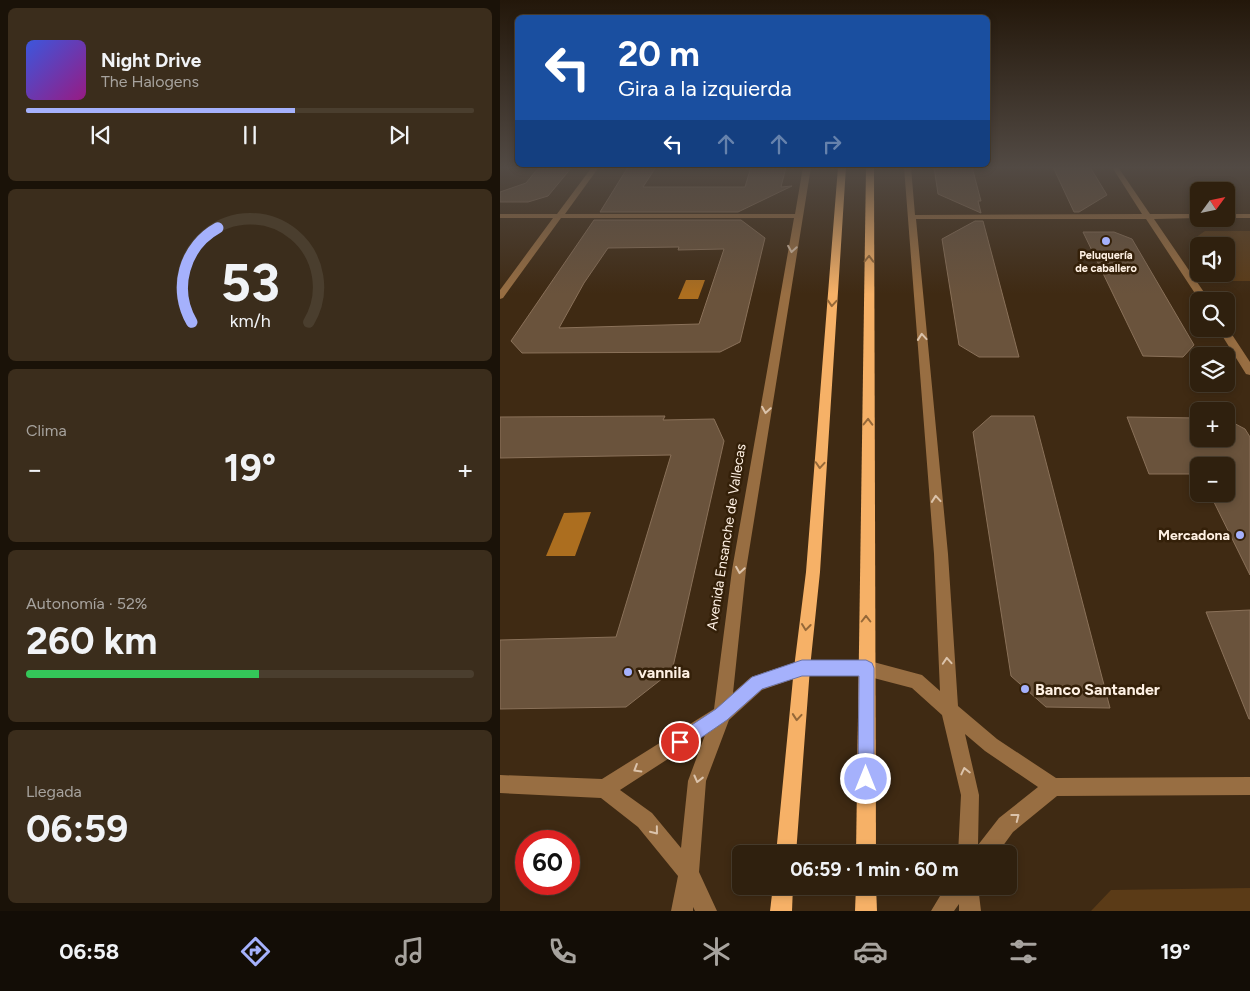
<!DOCTYPE html>
<html lang="es">
<head>
<meta charset="utf-8">
<style>
	body { margin:0; font-family:Figtree,sans-serif; background:#3b2d1c; color:#f1f3f6; height:100vh; display:flex; flex-direction:column; font-size:19px; white-space:nowrap }
	* { box-sizing:border-box; margin:0 }
	p { font-size:16px; color:#a7a39e }
	.icon { flex:none; width:28px; height:28px; fill:none; stroke:currentColor; stroke-width:2; stroke-linecap:round; stroke-linejoin:round }
	.map { position:relative; flex:1; overflow:hidden }
	.sheet { display:flex; flex-direction:column; gap:8px; padding:8px; background:#1a1208; width:500px }
	.sheet>* { flex:none }
	.guide { position:absolute; left:15px; top:15px; width:475px; height:152px; border-radius:8px; box-shadow:0 2px 8px #0003,0 0 0 1px #4a3e2e; background:#1a4fa0; color:#fff; overflow:hidden }
	.needle { width:32px; rotate:57deg }
	.controls { position:absolute; left:690px; top:182px; display:grid; gap:10px }
	.controls a { display:grid; place-items:center; width:45px; height:45px; border-radius:8px; background:#2f200e; box-shadow:0 2px 8px #0003,0 0 0 1px #4a3e2e; font-size:25px }
	.speed { position:absolute; left:15px; top:830px; display:flex; gap:10px; font-size:25px; font-weight:700; text-align:center }
	.speed>* { display:grid; place-content:center; width:65px; height:65px; border-radius:50%; background:#2f200e; box-shadow:0 2px 8px #0003,0 0 0 1px #4a3e2e; line-height:1 }
	.speed .limit { border:8px solid #d22; background:#fff; color:#111 }
	.pin { position:absolute; display:grid; place-items:center; width:42px; height:42px; color:#fff; margin:-21px; border:2px solid #fff; border-radius:50%; box-shadow:0 1px 5px #0007 }
	.me { position:absolute; width:55px; margin:-28px; rotate:0deg; stroke-linejoin:round; filter:drop-shadow(0 0 4px #0008) }
	.turn { display:flex; align-items:center; gap:18px; height:105px; padding:0 20px; font-size:22px }
	.turn .icon { width:65px; height:65px; stroke-width:2.5 }
	.turn b { display:block; font-size:35px; line-height:42px }
	.lanes { display:flex; align-items:center; height:48px; padding:0 20px; background:#0003; justify-content:center; gap:25px; direction:ltr }
	.lanes .off { opacity:.35 }
	.big { font-size:38px; font-weight:700; line-height:1.1 }
	.sheet .card { flex:1; display:flex; flex-direction:column; justify-content:center; gap:8px; min-width:0; padding:0 18px; border-radius:8px; background:#3b2d1c }
	.sheet .dial { align-items:center; gap:0 }
	.dial svg { height:130px; overflow:visible; fill:none; stroke:#4a3e2e; stroke-width:7; stroke-linecap:round; text-anchor:middle }
	.dial text { fill:#f1f3f6; stroke:none }
	.song { display:flex; align-items:center; gap:15px }
	.cover { width:60px; height:60px; border-radius:8px; background:linear-gradient(135deg,hsl(230 70% 55%),hsl(310 70% 35%)) }
	.played { height:5px; border-radius:2px; background:linear-gradient(90deg,#a5b1fc 60%,#4a3e2e 60%) }
	.keys { display:flex; justify-content:space-around; direction:ltr }
	.heat { display:flex; justify-content:space-between; align-items:center; font-size:28px; direction:ltr }
	.charge { height:8px; border-radius:4px; background:linear-gradient(90deg,#34c759 52%,#4a3e2e 0) }
	.trip { position:absolute; left:232px; top:845px; width:285px; height:50px; border-radius:8px; background:#2f200e; box-shadow:0 2px 8px #0003,0 0 0 1px #4a3e2e; font-weight:700; line-height:50px; text-align:center }
	.dock { display:flex; height:80px; justify-content:space-around; align-items:center; background:#130d06; color:#a7a39e }
	.dock .icon { width:35px; height:35px }
	.dock .current { color:#a5b1fc }
	.dock b { font-size:22px; color:#f1f3f6 }
	main { display:flex; flex:1; min-height:0 }
	.map>svg:first-child { display:block }
	.green { fill:#5b3b17 }
	.water { fill:#ac6e1f }
	.building { fill:#6a533c; stroke:#8a7159; fill-rule:evenodd }
	.lines { fill:none; stroke-linecap:round; stroke-linejoin:round }
	.minor { fill:#986e42; fill-rule:evenodd }
	.major { fill:#f6b167; fill-rule:evenodd }
	.oneway { stroke:#dbc3ab }
	.oneway2 { stroke:#956838 }
	.route { fill:#a5b1fc; stroke:#6b73a4 }
	.poi-dot { fill:#a5b1fc; stroke:#342009; stroke-width:2 }
	.labels { text-anchor:middle; stroke-width:5; stroke-linejoin:round; paint-order:stroke }
	.far-poi-label { font-size:11px; font-weight:bold; fill:#fff1e4; stroke:#342009 }
	.poi-label { font-size:14px; font-weight:bold; fill:#fff1e4; stroke:#342009; text-anchor:end }
	.street-label { font-size:14px; fill:#fff1e4; stroke:#342009 }
	.near-poi-label { font-size:16px; font-weight:bold; fill:#fff1e4; stroke:#342009; text-anchor:start }
</style>
</head>
<body>
<main>
<section class="sheet">
<div class="card">
<div class="song"><i class="cover"></i><div><b>Night Drive</b><p>The Halogens</p></div></div>
<div class="played"></div>
<div class="keys"><svg class="icon" aria-label="previous" viewBox="0 0 24 24"><path d="M18 5L8 12l10 7zM5 5v14"/></svg><svg class="icon" aria-label="pause" viewBox="0 0 24 24"><path d="M8 5v14M16 5v14"/></svg><svg class="icon" aria-label="next" viewBox="0 0 24 24"><path d="M6 5l10 7-10 7zM19 5v14"/></svg></div>
</div>
<div class="card dial"><svg viewBox="0 0 100 80">
<path d="M14 69A42 42 0 1 1 86 69"/>
<path d="M14 69A42 42 0 0 1 30 11" stroke="#a5b1fc"/>
<text x="50" y="56" font-size="32" font-weight="700">53</text>
<text x="50" y="72" font-size="11">km/h</text>
</svg></div>
<div class="card"><p>Clima</p>
<div class="heat"><a>−</a><b class="big">19°</b><a>+</a></div>
</div>
<div class="card"><p>Autonomía · 52%</p><b class="big">260 km</b><div class="charge"></div></div>
<div class="card"><p>Llegada</p><b class="big">06:59</b></div>
</section>
<div class="map">
<svg width="750" height="911" viewBox="0 0 750 911">
	<rect width="100%" height="100%" fill="#3f2a13"/>
	<g class="green">
		<path d="M 705,231 L 750,231 L 750,281 L 726,281 L 721,274 L 726,274 L 726,246 L 701,246 L 695,238 Z"/>
		<path d="M 750,888 L 750,911 L 591,911 L 611,890 Z"/>
	</g>
	<g class="water">
		<path d="M 186,280 L 205,280 L 198,299 L 178,299 Z"/>
		<path d="M 91,512 L 75,556 L 46,556 L 64,513 Z"/>
	</g>
	<g class="building">
		<path d="M 39,167 L 72,167 L 48,196 L 28,202 L 0,202 L 0,192 L 26,183 Z"/>
		<path d="M 128,167 L 156,167 L 143,187 L 245,187 L 251,167 L 286,167 L 281,187 L 292,186 L 238,212 L 100,212 Z"/>
		<path d="M 434,167 L 472,167 L 481,201 L 478,201 L 481,213 L 438,194 Z"/>
		<path d="M 553,167 L 590,167 L 607,195 L 579,212 L 574,212 Z"/>
		<path d="M 94,220 L 241,220 L 265,238 L 240,342 L 220,352 L 22,353 L 11,341 ZM 179,247 L 178,250 L 224,249 L 199,324 L 59,328 L 84,283 L 108,248 Z"/>
		<path d="M 475,221 L 483,221 L 519,357 L 479,357 L 459,345 L 442,239 Z"/>
		<path d="M 583,232 L 614,232 L 632,239 L 694,345 L 683,357 L 643,356 Z"/>
		<path d="M 165,416 L 163,420 L 214,419 L 224,441 L 172,671 L 126,707 L 0,709 L 0,640 L 116,637 L 171,455 L 0,458 L 0,417 Z"/>
		<path d="M 491,416 L 534,416 L 610,708 L 546,707 L 511,676 L 473,432 Z"/>
		<path d="M 627,417 L 699,418 L 699,439 L 726,439 L 726,419 L 745,429 L 750,437 L 750,575 L 710,494 L 726,494 L 726,466 L 699,466 L 699,474 L 649,474 Z"/>
		<path d="M 750,610 L 750,719 L 749,719 L 706,612 Z"/>
	</g>
	<g class="lines">
		<g class="minor">
			<path d="M 92,167 L 99,167 L 65,214 L 295,214 L 303,167 L 311,167 L 246,570 L 233,693 L 251,677 L 302,660 L 366,660 L 422,675 L 440,691 L 434,554 L 404,167 L 411,167 L 415,215 L 642,214 L 612,167 L 618,167 L 650,214 L 699,214 L 699,218 L 654,219 L 710,301 L 700,301 L 646,219 L 416,219 L 448,554 L 458,706 L 497,739 L 556,778 L 750,777 L 750,795 L 557,796 L 513,832 L 497,854 L 458,854 L 461,795 L 442,715 L 412,688 L 366,676 L 302,676 L 262,690 L 229,720 L 206,781 L 199,872 L 217,911 L 195,911 L 193,907 L 193,911 L 171,911 L 178,876 L 138,827 L 101,798 L 0,793 L 0,775 L 102,779 L 214,709 L 232,570 L 294,218 L 61,218 L 3,298 L 0,299 L 0,290 L 53,218 L 0,218 L 0,214 L 57,214 ZM 465,734 L 485,751 L 538,787 L 499,818 L 478,845 L 479,795 ZM 205,735 L 188,781 L 181,848 L 152,813 L 120,790 Z"/>
			<rect x="726" y="214" width="24" height="4"/>
			<path d="M 727,327 L 750,362 L 750,375 L 746,374 L 718,329 L 726,329 Z"/>
			<path d="M 446,886 L 478,886 L 481,911 L 459,911 L 459,904 L 454,911 L 431,911 Z"/>
		</g>
		<g class="major">
			<path d="M 338,167 L 346,167 L 320,572 L 310,668 L 296,854 L 276,854 L 294,668 L 306,572 Z"/>
			<path d="M 366,167 L 374,167 L 376,854 L 356,854 Z"/>
			<path d="M 273,886 L 293,886 L 292,911 L 270,911 Z"/>
			<path d="M 356,886 L 376,886 L 377,911 L 355,911 Z"/>
		</g>
	</g>
	<defs><path id="oneway-chevron" d="M-2-3.5L2.5 0L-2 3.5" fill="none" stroke-width="1.6" stroke-linecap="round" stroke-linejoin="round" transform="scale(1.25)"/></defs>
	<g class="oneway">
		<use href="#oneway-chevron" transform="translate(292 249) rotate(99)"/>
		<use href="#oneway-chevron" transform="translate(422 337) rotate(-95)"/>
		<use href="#oneway-chevron" transform="translate(266 410) rotate(99)"/>
		<use href="#oneway-chevron" transform="translate(436 499) rotate(-95)"/>
		<use href="#oneway-chevron" transform="translate(240 570) rotate(99)"/>
		<use href="#oneway-chevron" transform="translate(447 661) rotate(-94)"/>
		<use href="#oneway-chevron" transform="translate(137 769) rotate(149)"/>
		<use href="#oneway-chevron" transform="translate(465 771) rotate(-103)"/>
		<use href="#oneway-chevron" transform="translate(198 779) rotate(104)"/>
		<use href="#oneway-chevron" transform="translate(516 817) rotate(-38)"/>
		<use href="#oneway-chevron" transform="translate(155 831) rotate(51)"/>
	</g>
	<g class="oneway2">
		<use href="#oneway-chevron" transform="translate(369 259) rotate(-89)"/>
		<use href="#oneway-chevron" transform="translate(332 303) rotate(94)"/>
		<use href="#oneway-chevron" transform="translate(368 422) rotate(-89)"/>
		<use href="#oneway-chevron" transform="translate(320 465) rotate(94)"/>
		<use href="#oneway-chevron" transform="translate(366 619) rotate(-90)"/>
		<use href="#oneway-chevron" transform="translate(306 627) rotate(97)"/>
		<use href="#oneway-chevron" transform="translate(297 717) rotate(95)"/>
	</g>
	<linearGradient id="sky" x2="0" y2="1"><stop stop-color="#23170a"/><stop offset="0.57" stop-color="#524a44"/><stop offset="1" stop-color="#524a44" stop-opacity="0"/></linearGradient>
	<rect width="750" height="294" fill="url(#sky)"/>
	<path class="route" d="M 302,660 L 366,660 L 372,663 L 374,668 L 374,779 L 372,785 L 366,788 L 360,785 L 358,779 L 359,676 L 302,676 L 262,689 L 227,720 L 186,748 L 180,750 L 175,748 L 172,742 L 175,736 L 216,709 L 252,677 Z"/>
	<g class="poi-dot">
		<circle cx="606" cy="241" r="5"/>
		<circle cx="740" cy="535" r="5"/>
		<circle cx="128" cy="672" r="5"/>
		<circle cx="525" cy="689" r="5"/>
	</g>
	<g class="labels">
		<g class="far-poi-label">
			<text x="606" y="259">Peluquería<tspan x="606" dy="13">de caballero</tspan></text>
		</g>
		<g class="poi-label">
			<text x="730" y="540">Mercadona</text>
		</g>
		<g class="street-label">
			<text transform="translate(226 537) rotate(-81)" y="5">Avenida Ensanche de Vallecas</text>
		</g>
		<g class="near-poi-label">
			<text x="138" y="678">vannila</text>
			<text x="535" y="695">Banco Santander</text>
		</g>
	</g>
</svg>
<div class="controls">
<a><svg class="needle" viewBox="-14 -14 28 28"><path d="M0-13l5 13h-10z" fill="#e53935"/><path d="M0 13l5-13h-10z" fill="#a7a39e"/></svg></a>
<a><svg class="icon" aria-label="sound" viewBox="0 0 24 24"><path d="M4 9h4l5-4v14l-5-4H4zM17 9q2 3 0 6"/></svg></a>
<a><svg class="icon" aria-label="search" viewBox="0 0 24 24"><circle cx="10" cy="10" r="6"/><path d="M15 15l6 6"/></svg></a>
<a><svg class="icon" aria-label="layers" viewBox="0 0 24 24"><path d="M12 4l9 5-9 5-9-5zM3 14l9 5 9-5"/></svg></a>
<a>+</a>
<a>−</a>
</div>
<div class="speed"><div class="limit">60</div></div>
<div class="pin" style="left:180px;top:742px;background:#d93025"><svg class="icon" aria-label="arrive" viewBox="0 0 24 24"><path d="M6 21V4h12l-3 4 3 4H6"/></svg></div>
<svg class="me" style="left:366px;top:779px" viewBox="-20 -20 40 40"><circle r="17" fill="#a5b1fc" stroke="#fff" stroke-width="3"/><path d="M0-11L8 9 0 5-8 9z" fill="#fff"/></svg>
<div class="trip">06:59 · 1 min · 60 m</div>
<div class="guide">
<div class="turn"><svg class="icon" aria-label="left" viewBox="0 0 24 24"><path d="M17 20v-9H6M10 6l-5 5 5 5"/></svg><div><b>20 m</b>Gira a la izquierda</div></div>
<div class="lanes"><svg class="icon" aria-label="left" viewBox="0 0 24 24"><path d="M17 20v-9H6M10 6l-5 5 5 5"/></svg><svg class="icon off" aria-label="ahead" viewBox="0 0 24 24"><path d="M12 20V5M6 11l6-6 6 6"/></svg><svg class="icon off" aria-label="ahead" viewBox="0 0 24 24"><path d="M12 20V5M6 11l6-6 6 6"/></svg><svg class="icon off" aria-label="right" viewBox="0 0 24 24"><path d="M7 20v-9h11M14 6l5 5-5 5"/></svg></div>
</div>
</div>
</main>
<nav class="dock">
<b>06:58</b>
<svg class="icon current" aria-label="directions" viewBox="0 0 24 24"><path d="M12 3l9 9-9 9-9-9zM9 14v-3h6M13 9l2 2-2 2"/></svg>
<svg class="icon" aria-label="music" viewBox="0 0 24 24"><path d="M9 18V5l10-2v13"/><circle cx="6" cy="18" r="3"/><circle cx="16" cy="16" r="3"/></svg>
<svg class="icon" aria-label="phone" viewBox="0 0 24 24"><path d="M5 4h4l2 5-3 2q2 4 5 5l2-3 5 2v4C11 20 4 13 5 4z"/></svg>
<svg class="icon" aria-label="climate" viewBox="0 0 24 24"><path d="M12 3v18M4 7l16 10M4 17L20 7"/></svg>
<svg class="icon" aria-label="car" viewBox="0 0 24 24"><path d="M5 17H2v-5l4-1 3-4h7l3 4 3 1v5h-3M9 17h6M6 11h13"/><circle cx="7" cy="17" r="2"/><circle cx="17" cy="17" r="2"/></svg>
<svg class="icon" aria-label="filters" viewBox="0 0 24 24"><path d="M4 7h16M4 17h16"/><circle cx="9" cy="7" r="2"/><circle cx="15" cy="17" r="2"/></svg>
<b>19°</b>
</nav>
</body>
</html>
